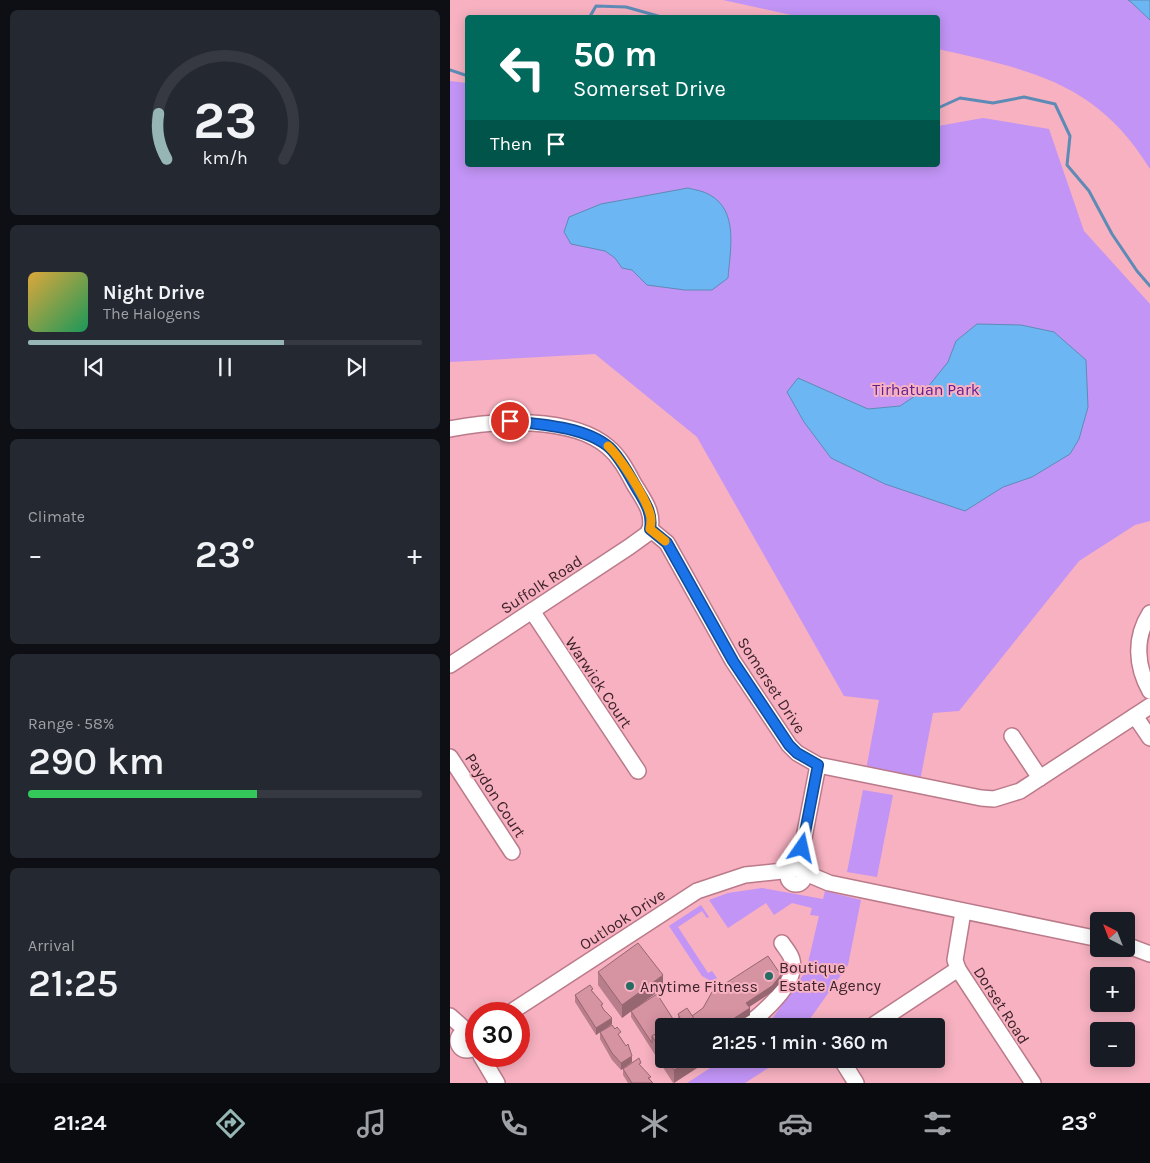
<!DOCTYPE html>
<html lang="en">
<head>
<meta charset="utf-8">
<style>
	body { margin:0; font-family:Karla,sans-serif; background:#242831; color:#f1f3f6; height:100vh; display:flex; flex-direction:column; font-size:19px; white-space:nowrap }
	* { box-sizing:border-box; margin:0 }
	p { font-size:16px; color:#9ea1a6 }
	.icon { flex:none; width:28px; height:28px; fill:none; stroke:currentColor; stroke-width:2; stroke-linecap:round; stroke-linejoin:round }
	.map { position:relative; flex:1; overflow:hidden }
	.drawer { display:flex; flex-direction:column; gap:10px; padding:10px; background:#0d0f14; width:450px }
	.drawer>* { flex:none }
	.guide { position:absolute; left:15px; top:15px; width:475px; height:152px; border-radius:5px; box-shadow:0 2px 12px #0003; background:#00695c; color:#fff; overflow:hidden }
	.needle { width:32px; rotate:318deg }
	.tools { position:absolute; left:640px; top:912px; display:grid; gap:10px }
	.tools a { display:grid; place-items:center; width:45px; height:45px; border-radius:5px; background:#171b24; box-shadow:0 2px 12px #0003; font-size:25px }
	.speed { position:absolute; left:15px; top:1002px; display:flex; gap:10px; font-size:25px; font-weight:700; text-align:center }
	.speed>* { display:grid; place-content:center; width:65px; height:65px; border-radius:50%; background:#171b24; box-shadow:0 2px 12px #0003; line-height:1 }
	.speed .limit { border:8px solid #d22; background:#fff; color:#111 }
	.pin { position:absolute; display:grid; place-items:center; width:42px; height:42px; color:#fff; margin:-21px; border:2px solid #fff; border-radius:50%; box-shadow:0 1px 5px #0007 }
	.me { position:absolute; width:55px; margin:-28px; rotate:11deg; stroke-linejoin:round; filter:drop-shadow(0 0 4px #0008) }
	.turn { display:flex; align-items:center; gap:18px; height:105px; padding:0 25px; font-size:22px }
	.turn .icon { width:65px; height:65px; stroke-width:2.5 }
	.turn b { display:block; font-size:35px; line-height:42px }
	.then { display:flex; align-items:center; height:48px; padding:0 25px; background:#0003; gap:10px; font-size:19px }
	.big { font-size:38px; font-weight:600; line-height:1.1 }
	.drawer .tile { flex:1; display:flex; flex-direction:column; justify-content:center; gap:8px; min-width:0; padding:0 18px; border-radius:8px; background:#242831 }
	.drawer .dial { align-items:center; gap:0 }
	.dial svg { height:130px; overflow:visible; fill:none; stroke:#363941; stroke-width:7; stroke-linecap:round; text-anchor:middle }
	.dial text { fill:#f1f3f6; stroke:none }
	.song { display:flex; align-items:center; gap:15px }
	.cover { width:60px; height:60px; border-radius:8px; background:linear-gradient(135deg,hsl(40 70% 55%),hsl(150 70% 35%)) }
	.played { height:5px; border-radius:2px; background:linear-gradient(90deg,#95b6b4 65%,#363941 65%) }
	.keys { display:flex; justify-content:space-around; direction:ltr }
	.heat { display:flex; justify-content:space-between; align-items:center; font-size:28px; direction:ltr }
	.charge { height:8px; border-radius:4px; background:linear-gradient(90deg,#34c759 58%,#363941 0) }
	.trip { position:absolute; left:205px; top:1018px; width:290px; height:50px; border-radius:5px; background:#171b24; box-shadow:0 2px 12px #0003; font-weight:600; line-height:50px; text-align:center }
	.menu { display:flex; height:80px; justify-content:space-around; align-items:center; background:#090b0e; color:#9ea1a6 }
	.menu .icon { width:35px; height:35px }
	.menu .current { color:#95b6b4 }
	.menu b { font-size:22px; color:#f1f3f6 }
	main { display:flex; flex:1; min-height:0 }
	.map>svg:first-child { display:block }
	.green { fill:#c194f5 }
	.water { fill:#6cb7f3; stroke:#5e8bb6 }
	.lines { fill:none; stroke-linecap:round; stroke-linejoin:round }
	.stream { stroke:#5e8bb6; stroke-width:3 }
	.minor-casing { stroke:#bb7a8a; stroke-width:18 }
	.minor { stroke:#fff; stroke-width:15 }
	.wall { fill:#b87e8b }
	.shaded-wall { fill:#966771 }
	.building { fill:#d693a2; stroke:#966771 }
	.route-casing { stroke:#114b97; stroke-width:12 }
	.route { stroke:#1a73e8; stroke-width:9 }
	.slow { stroke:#f59e0b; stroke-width:9 }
	.poi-dot { fill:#246c64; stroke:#f7b1c1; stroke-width:2 }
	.labels { text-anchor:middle; stroke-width:4; stroke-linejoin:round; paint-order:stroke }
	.park-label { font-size:16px; fill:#5d1e90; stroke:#f7b1c1 }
	.street-label { font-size:16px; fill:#3d2329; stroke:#f7b1c1 }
	.poi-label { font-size:16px; fill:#3d2329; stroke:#f7b1c1; text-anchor:start }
</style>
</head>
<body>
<main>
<section class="drawer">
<div class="tile dial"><svg viewBox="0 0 100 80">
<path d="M14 69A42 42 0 1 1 86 69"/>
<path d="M14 69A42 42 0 0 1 9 41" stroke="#95b6b4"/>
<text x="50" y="56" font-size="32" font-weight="700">23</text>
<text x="50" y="72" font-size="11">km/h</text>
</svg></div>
<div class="tile">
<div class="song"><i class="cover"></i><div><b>Night Drive</b><p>The Halogens</p></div></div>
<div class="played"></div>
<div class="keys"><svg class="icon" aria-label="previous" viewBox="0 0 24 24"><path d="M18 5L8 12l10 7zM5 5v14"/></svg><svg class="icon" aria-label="pause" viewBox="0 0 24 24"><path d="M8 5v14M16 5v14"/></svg><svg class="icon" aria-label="next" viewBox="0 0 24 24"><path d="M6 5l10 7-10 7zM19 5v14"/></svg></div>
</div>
<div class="tile"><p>Climate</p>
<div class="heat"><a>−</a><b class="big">23°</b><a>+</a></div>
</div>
<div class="tile"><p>Range · 58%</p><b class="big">290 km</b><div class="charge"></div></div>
<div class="tile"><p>Arrival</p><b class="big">21:25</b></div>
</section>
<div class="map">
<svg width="700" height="1083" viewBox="0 0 700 1083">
	<rect width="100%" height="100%" fill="#f7b1c1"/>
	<g class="green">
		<path d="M 273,0 L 700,0 L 700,169 C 647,82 580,70 488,49 L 488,18 L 350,17 Z"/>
		<path d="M 0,81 L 17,83 L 18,165 L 488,165 L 488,126 L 533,118 L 599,129 L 634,231 L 700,304 L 700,521 L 685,525 L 629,561 L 509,711 L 483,713 L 470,781 L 416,770 L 429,700 L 394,696 L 247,437 L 145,354 L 0,362 Z"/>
		<path d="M 413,790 L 443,795 L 427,877 L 397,872 Z"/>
		<path d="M 312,888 L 373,899 L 375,891 L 411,900 L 398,965 L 355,1026 L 317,1026 L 356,971 L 369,916 L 360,915 L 362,908 L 342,903 L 324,915 L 316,903 L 278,928 L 259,900 L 278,893 Z"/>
		<path d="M 251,905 L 259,917 L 257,918 L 252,911 L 228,927 L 258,973 L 262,971 L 267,978 L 261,981 L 252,976 L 219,926 Z"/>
		<path d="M 274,1059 L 332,1059 L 295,1083 L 237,1083 Z"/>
	</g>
	<g class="water">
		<path d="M 678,0 L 700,0 L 700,20 L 681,2 Z"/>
		<path d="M 238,188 C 245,190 254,191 260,195 C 289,211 280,251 278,278 L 262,290 L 235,290 L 197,285 L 182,270 L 172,268 L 165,258 L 155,251 L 121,244 L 114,232 L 119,217 L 151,204 Z"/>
		<path d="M 527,324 L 571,325 L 604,332 L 636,360 L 638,407 L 629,439 L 620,454 L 582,477 L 553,487 L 515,511 L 435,484 L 381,458 L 354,422 L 337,392 L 348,378 L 418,409 L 450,406 L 477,388 L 498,362 L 506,341 Z"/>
	</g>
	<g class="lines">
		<g class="stream">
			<path d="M 139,18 L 146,6 L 176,7 L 215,18"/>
			<path d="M 0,70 L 18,76"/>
			<path d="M 488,108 L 510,98 L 543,103 L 574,97 L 605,104 L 620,136 L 617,165 L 639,191 L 662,234 L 687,271 L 700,286"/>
		</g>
		<defs>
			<g id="minor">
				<path d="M 0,429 C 43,420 122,416 158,447 C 170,457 177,471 184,484 C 193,499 204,512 200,529 L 217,543 L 283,661 L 339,745 L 347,753 L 368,765 L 531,798 L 544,799 L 570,791 L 700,706"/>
				<path d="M 82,611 L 188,771"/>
				<path d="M 700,613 C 684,638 686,666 700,691"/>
				<path d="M 0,665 L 179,547 L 197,534 L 200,529"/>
				<path d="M 685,716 L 700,738"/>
				<path d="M 562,736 L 590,778"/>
				<path d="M 0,757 L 62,852"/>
				<circle cx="346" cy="876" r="8"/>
				<path d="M 351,870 L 352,848 L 368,765"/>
				<path d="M 353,872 L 379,883 L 649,939"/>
				<path d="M 513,912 L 505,960 L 508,969 L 583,1083"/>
				<path d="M 676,945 L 700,954"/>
				<path d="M 58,1014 L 247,891 L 295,875 L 342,870"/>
				<path d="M 0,1016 L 18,1032"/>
				<path d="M 296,1026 C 313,1013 348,983 342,960 C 341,954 335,948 332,943"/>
				<path d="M 422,1026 L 508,969"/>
				<circle cx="17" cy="1041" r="9"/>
				<path d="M 31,1056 L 47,1083"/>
				<path d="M 391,1059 L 406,1083"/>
			</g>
		</defs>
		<use href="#minor" class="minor-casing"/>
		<use href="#minor" class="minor"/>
	</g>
	<g class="wall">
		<path d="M 148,972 L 213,988 L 184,1009 L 225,1022 L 228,1019 L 228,1014 L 242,1016 L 331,982 L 322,992 L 299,1007 L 300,1015 L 282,1026 L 214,1026 L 214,1059 L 261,1059 L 223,1083 L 181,1017 L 181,1011 L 172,1018 L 148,985 Z"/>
		<path d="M 143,992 L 162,1024 L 146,1035 L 125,1002 L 125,995 Z"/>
		<path d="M 150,1032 L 171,1038 L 182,1062 L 171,1070 L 162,1060 L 150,1039 Z"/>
		<path d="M 191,1067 L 203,1083 L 178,1083 L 173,1075 L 173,1069 Z"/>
	</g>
	<g class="shaded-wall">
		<path d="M 213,975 L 213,988 L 172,1018 L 172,1005 Z"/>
		<path d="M 331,975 L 331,982 L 322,992 L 296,1009 L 296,1003 Z"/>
		<path d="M 300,1008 L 300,1015 L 282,1026 L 272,1026 Z"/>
		<path d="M 162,1018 L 162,1024 L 146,1035 L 146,1028 Z"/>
		<path d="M 182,1056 L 182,1062 L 171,1070 L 171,1063 Z"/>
		<path d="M 242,1059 L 261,1059 L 224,1083 L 224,1070 Z"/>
	</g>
	<g class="building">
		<path d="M 188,943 L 213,975 L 172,1005 L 148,972 Z"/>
		<path d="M 318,956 L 331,975 L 322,986 L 296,1003 L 300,1008 L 272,1026 L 249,1026 L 242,1016 L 253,1008 L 262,992 Z"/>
		<path d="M 140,985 L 143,989 L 141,990 L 153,1004 L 151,1005 L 154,1010 L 162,1018 L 146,1028 L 125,995 Z"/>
		<path d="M 207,994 L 225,1022 L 218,1026 L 214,1026 L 214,1029 L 202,1036 L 202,1043 L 181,1011 Z"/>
		<path d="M 237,1008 L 249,1026 L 218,1026 L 230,1018 L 228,1014 Z"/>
		<path d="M 162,1025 L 165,1029 L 167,1027 L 171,1032 L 168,1034 L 176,1046 L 178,1044 L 182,1056 L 171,1063 L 162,1053 L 150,1032 Z"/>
		<path d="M 214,1029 L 214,1055 L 202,1036 Z"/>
		<path d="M 189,1058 L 191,1063 L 189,1064 L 201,1077 L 198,1078 L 203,1083 L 182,1083 L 173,1069 Z"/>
		<path d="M 216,1059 L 242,1059 L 224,1070 Z"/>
	</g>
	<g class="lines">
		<defs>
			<path id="route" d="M 60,421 C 90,424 137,427 160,448 C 171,459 178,473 186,487 C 194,501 203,512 200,529 L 217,543 L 283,661 L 339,745 L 347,753 L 368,765 L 352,848"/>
		</defs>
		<use href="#route" class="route-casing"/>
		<use href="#route" class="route"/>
		<path class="slow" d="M 158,446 C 170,457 196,498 200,514 C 202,519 201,524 200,529 L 215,541"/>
	</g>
	<g class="poi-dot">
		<circle cx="319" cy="976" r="5"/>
		<circle cx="180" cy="986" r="5"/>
	</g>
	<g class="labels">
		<g class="park-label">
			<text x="476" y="395">Tirhatuan Park</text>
		</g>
		<g class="street-label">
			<text transform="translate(91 584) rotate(-33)" y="6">Suffolk Road</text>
			<text transform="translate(149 682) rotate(56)" y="6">Warwick Court</text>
			<text transform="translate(322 685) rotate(57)" y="6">Somerset Drive</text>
			<text transform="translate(46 795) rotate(57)" y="6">Paydon Court</text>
			<text transform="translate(172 919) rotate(-33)" y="6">Outlook Drive</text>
			<text transform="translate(552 1005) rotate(57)" y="6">Dorset Road</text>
		</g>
		<g class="poi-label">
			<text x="329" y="973">Boutique<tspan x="329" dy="18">Estate Agency</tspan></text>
			<text x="190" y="992">Anytime Fitness</text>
		</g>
	</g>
</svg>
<div class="tools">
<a><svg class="needle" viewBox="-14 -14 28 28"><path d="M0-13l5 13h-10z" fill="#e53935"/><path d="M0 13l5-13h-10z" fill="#9ea1a6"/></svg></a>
<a>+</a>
<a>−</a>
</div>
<div class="speed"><div class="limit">30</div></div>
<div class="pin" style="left:60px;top:421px;background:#d93025"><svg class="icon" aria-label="arrive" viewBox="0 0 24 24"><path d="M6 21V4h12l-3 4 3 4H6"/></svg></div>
<svg class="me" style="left:352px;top:848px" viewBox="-20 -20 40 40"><path d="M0-17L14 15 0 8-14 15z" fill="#1a73e8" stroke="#fff" stroke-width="4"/></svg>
<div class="trip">21:25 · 1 min · 360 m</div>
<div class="guide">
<div class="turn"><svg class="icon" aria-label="left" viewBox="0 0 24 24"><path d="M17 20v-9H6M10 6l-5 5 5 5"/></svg><div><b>50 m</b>Somerset Drive</div></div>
<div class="then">Then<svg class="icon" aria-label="arrive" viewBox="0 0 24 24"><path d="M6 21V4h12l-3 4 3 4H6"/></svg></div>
</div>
</div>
</main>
<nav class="menu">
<b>21:24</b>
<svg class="icon current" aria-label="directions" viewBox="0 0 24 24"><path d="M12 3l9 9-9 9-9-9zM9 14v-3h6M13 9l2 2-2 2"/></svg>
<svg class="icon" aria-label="music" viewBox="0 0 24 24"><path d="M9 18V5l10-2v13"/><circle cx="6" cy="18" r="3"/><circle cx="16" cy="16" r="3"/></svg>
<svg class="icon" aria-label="phone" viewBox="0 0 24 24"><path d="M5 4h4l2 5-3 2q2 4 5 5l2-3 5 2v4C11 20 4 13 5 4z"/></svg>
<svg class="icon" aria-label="climate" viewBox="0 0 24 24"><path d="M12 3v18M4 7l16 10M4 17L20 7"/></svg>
<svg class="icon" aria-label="car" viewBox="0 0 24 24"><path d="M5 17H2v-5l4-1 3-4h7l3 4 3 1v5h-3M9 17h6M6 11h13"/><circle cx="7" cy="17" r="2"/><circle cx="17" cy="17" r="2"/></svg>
<svg class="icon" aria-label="filters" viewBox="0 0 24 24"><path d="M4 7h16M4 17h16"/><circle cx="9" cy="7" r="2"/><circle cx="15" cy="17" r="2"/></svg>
<b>23°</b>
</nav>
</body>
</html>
